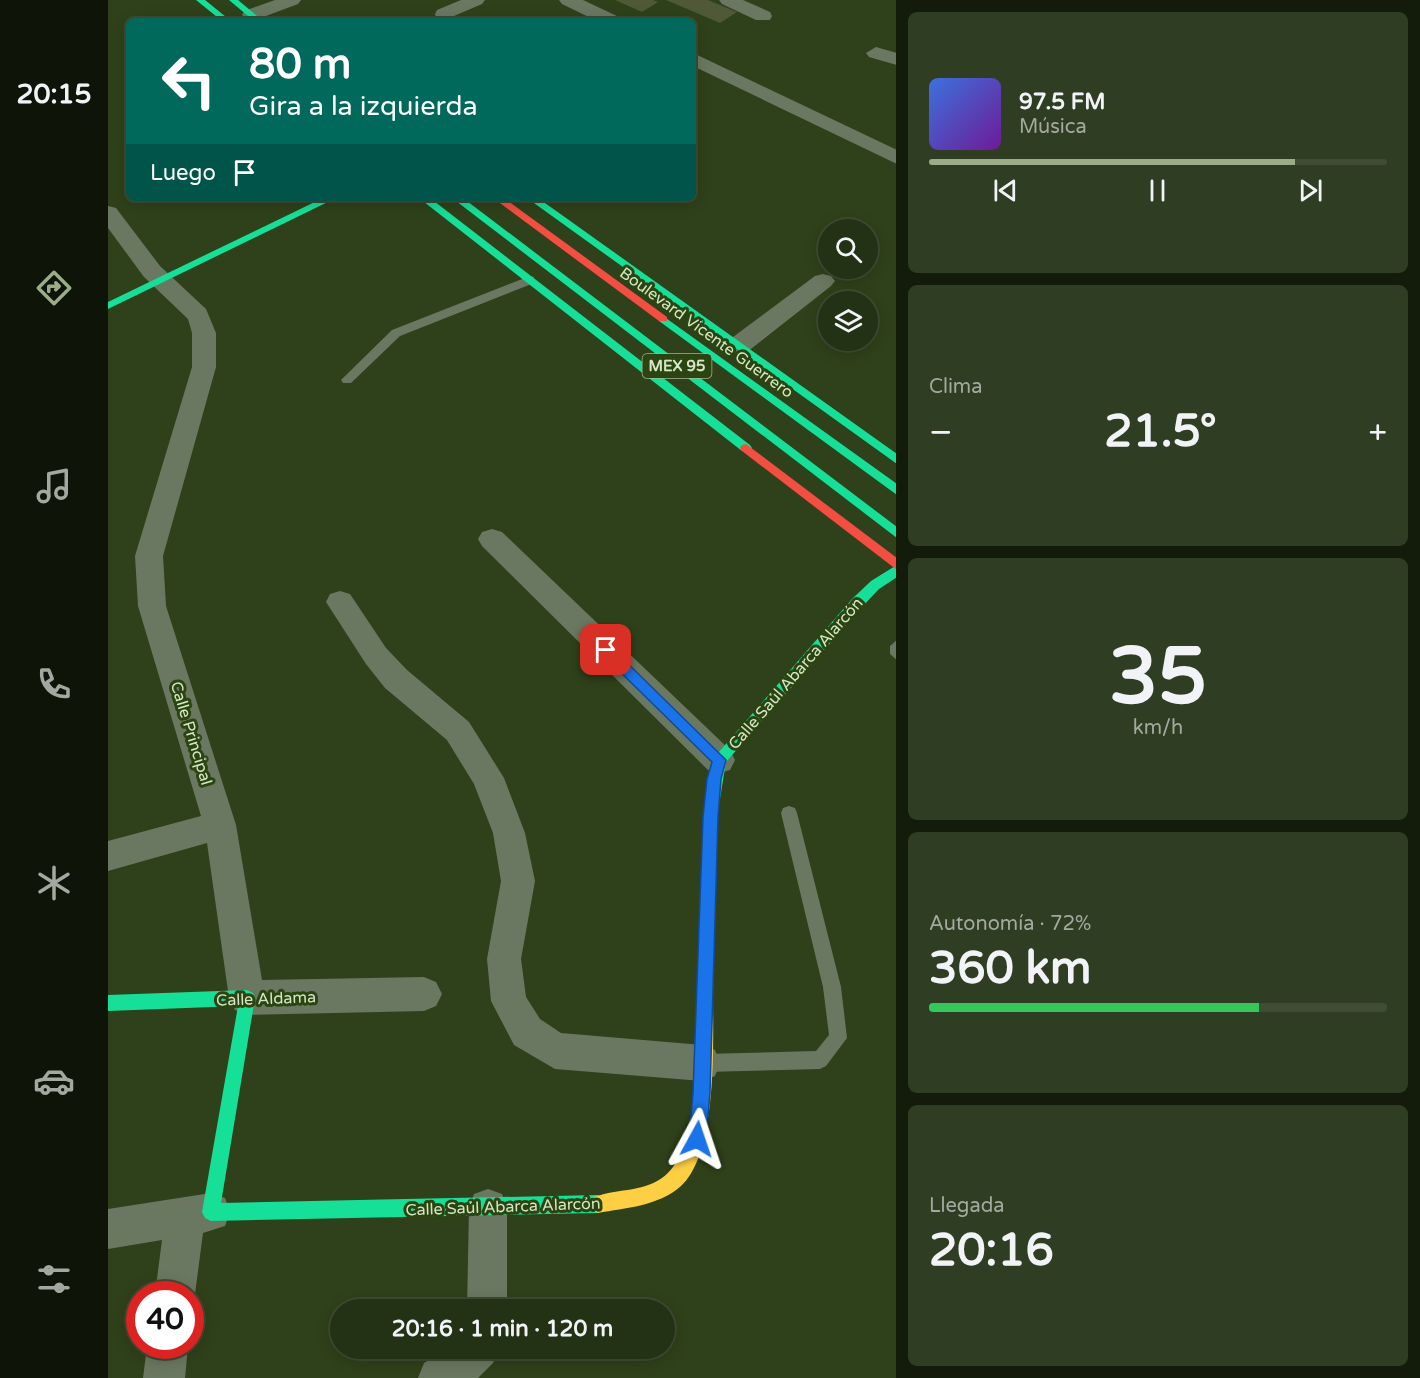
<!DOCTYPE html>
<html lang="es">
<head>
<meta charset="utf-8">
<style>
	body { margin:0; font-family:"Varela Round",sans-serif; background:#2f3d22; color:#f1f3f6; height:100vh; display:flex; flex-direction:column; font-size:22px; white-space:nowrap }
	* { box-sizing:border-box; margin:0 }
	p { font-size:20px; color:#a3a9a0 }
	.icon { flex:none; width:33px; height:33px; fill:none; stroke:currentColor; stroke-width:2; stroke-linecap:round; stroke-linejoin:round }
	.map { position:relative; flex:1; overflow:hidden }
	.sheet { display:flex; flex-direction:column; gap:12px; padding:12px; background:#131b0b; width:524px }
	.sheet>* { flex:none }
	.guide { position:absolute; left:18px; top:18px; width:570px; height:183px; border-radius:9px; box-shadow:0 3px 15px #0003,0 0 0 2px #404c34; background:#00695c; color:#fff; overflow:hidden }
	.fabs { position:absolute; left:710px; top:219px; display:grid; gap:12px }
	.fabs a { display:grid; place-items:center; width:60px; height:60px; border-radius:50%; background:#233114; box-shadow:0 3px 15px #0003,0 0 0 2px #404c34; font-size:30px }
	.speed { position:absolute; left:18px; top:1281px; display:flex; gap:12px; font-size:30px; font-weight:700; text-align:center }
	.speed>* { display:grid; place-content:center; width:78px; height:78px; border-radius:50%; background:#233114; box-shadow:0 3px 15px #0003,0 0 0 2px #404c34; line-height:1 }
	.speed .limit { border:9px solid #d22; background:#fff; color:#111 }
	.pin { position:absolute; display:grid; place-items:center; width:51px; height:51px; color:#fff; margin:-26px; border-radius:12px; box-shadow:0 3px 9px #0006 }
	.me { position:absolute; width:66px; margin:-33px; rotate:5deg; stroke-linejoin:round; filter:drop-shadow(0 0 4px #0008) }
	.turn { display:flex; align-items:center; gap:21px; height:126px; padding:0 24px; font-size:27px }
	.turn .icon { width:78px; height:78px; stroke-width:2.5 }
	.turn b { display:block; font-size:42px; line-height:51px }
	.then { display:flex; align-items:center; height:57px; padding:0 24px; background:#0003; gap:12px; font-size:22px }
	.big { font-size:45px; font-weight:800; line-height:1.1 }
	.sheet .card { flex:1; display:flex; flex-direction:column; justify-content:center; gap:9px; min-width:0; padding:0 21px; border-radius:9px; background:#2f3d22 }
	.sheet .dial { align-items:center; gap:0 }
	.dial b { font-size:78px; line-height:1 }
	.song { display:flex; align-items:center; gap:18px }
	.cover { width:72px; height:72px; border-radius:9px; background:linear-gradient(135deg,hsl(220 70% 55%),hsl(280 70% 35%)) }
	.played { height:6px; border-radius:3px; background:linear-gradient(90deg,#9aad88 80%,#404c34 80%) }
	.keys { display:flex; justify-content:space-around; direction:ltr }
	.heat { display:flex; justify-content:space-between; align-items:center; font-size:33px; direction:ltr }
	.charge { height:9px; border-radius:4px; background:linear-gradient(90deg,#34c759 72%,#404c34 0) }
	.trip { position:absolute; left:222px; top:1299px; width:345px; height:60px; border-radius:30px; background:#233114; box-shadow:0 3px 15px #0003,0 0 0 2px #404c34; font-weight:800; line-height:60px; text-align:center }
	main { display:flex; flex:1; min-height:0 }
	.tabs { display:flex; flex-direction:column; width:108px; justify-content:space-around; align-items:center; background:#0e1408; color:#a3a9a0 }
	.tabs .icon { width:42px; height:42px }
	.tabs .active { color:#9aad88 }
	.tabs b { font-size:27px; color:#f1f3f6 }
	.map>svg:first-child { display:block }
	.building { fill:#4f5937 }
	.lines { fill:none; stroke-linecap:round; stroke-linejoin:round }
	.lane { fill:#6b7861; fill-rule:evenodd }
	.street { fill:#6b7861; fill-rule:evenodd }
	.fast { fill:#16e098; fill-rule:evenodd }
	.slow { fill:#ffcf43; fill-rule:evenodd }
	.jam { fill:#f24e42; fill-rule:evenodd }
	.route { fill:#1a73e8; stroke:#114b97; stroke-width:1.5 }
	.labels { text-anchor:middle; stroke-width:6; stroke-linejoin:round; paint-order:stroke }
	.shield { fill:#2b4411; stroke:#a1b68e; stroke-width:1.5 }
	.shield-label { font-size:15px; font-weight:bold; fill:#d3e7c4 }
	.street-label { font-size:16px; fill:#d3e7c4; stroke:#2b4411 }
</style>
</head>
<body>
<main>
<nav class="tabs">
<b>20:15</b>
<svg class="icon active" aria-label="directions" viewBox="0 0 24 24"><path d="M12 3l9 9-9 9-9-9zM9 14v-3h6M13 9l2 2-2 2"/></svg>
<svg class="icon" aria-label="music" viewBox="0 0 24 24"><path d="M9 18V5l10-2v13"/><circle cx="6" cy="18" r="3"/><circle cx="16" cy="16" r="3"/></svg>
<svg class="icon" aria-label="phone" viewBox="0 0 24 24"><path d="M5 4h4l2 5-3 2q2 4 5 5l2-3 5 2v4C11 20 4 13 5 4z"/></svg>
<svg class="icon" aria-label="climate" viewBox="0 0 24 24"><path d="M12 3v18M4 7l16 10M4 17L20 7"/></svg>
<svg class="icon" aria-label="car" viewBox="0 0 24 24"><path d="M5 17H2v-5l4-1 3-4h7l3 4 3 1v5h-3M9 17h6M6 11h13"/><circle cx="7" cy="17" r="2"/><circle cx="17" cy="17" r="2"/></svg>
<svg class="icon" aria-label="filters" viewBox="0 0 24 24"><path d="M4 7h16M4 17h16"/><circle cx="9" cy="7" r="2"/><circle cx="15" cy="17" r="2"/></svg>
</nav>
<div class="map">
<svg width="789" height="1378" viewBox="0 0 789 1378">
	<rect width="100%" height="100%" fill="#2f411a"/>
	<g class="building">
		<path d="M 507,0 L 545,0 L 550,2 L 534,12 Z"/>
		<path d="M 558,0 L 600,0 L 629,12 L 612,23 Z"/>
	</g>
	<g class="lines">
		<g class="lane">
			<path d="M 422,276 L 426,277 L 426,283 L 292,336 L 243,383 L 235,383 L 233,380 L 284,330 Z"/>
			<path d="M 789,640 L 789,660 L 782,654 L 782,646 Z"/>
			<path d="M 681,806 L 687,808 L 689,813 L 733,987 L 739,1038 L 718,1066 L 712,1069 L 596,1072 L 590,1069 L 587,1063 L 590,1057 L 596,1054 L 708,1051 L 721,1035 L 715,987 L 673,813 L 675,808 Z"/>
		</g>
		<g class="street">
			<path d="M 167,0 L 193,0 L 190,4 L 150,19 L 143,21 L 134,15 L 136,11 Z"/>
			<path d="M 353,0 L 377,0 L 374,4 L 346,16 L 347,21 L 329,21 L 327,14 L 329,10 Z"/>
			<path d="M 451,0 L 475,0 L 511,17 L 513,21 L 489,21 L 454,4 Z"/>
			<path d="M 611,0 L 635,0 L 662,12 L 664,16 L 662,20 L 648,20 L 614,4 Z"/>
			<path d="M 768,47 L 789,53 L 789,65 L 761,57 L 758,53 Z"/>
			<path d="M 585,53 L 789,150 L 789,164 L 585,66 Z"/>
			<path d="M 0,206 L 8,208 L 52,266 L 98,309 L 108,333 L 108,367 L 55,556 L 58,606 L 128,825 L 154,980 L 316,977 L 328,982 L 334,994 L 328,1006 L 316,1011 L 139,1015 L 127,1010 L 121,998 L 99,843 L 0,871 L 0,841 L 93,816 L 30,606 L 27,556 L 84,367 L 84,333 L 80,319 L 36,277 L 0,228 Z"/>
			<path d="M 715,274 L 723,276 L 727,281 L 723,286 L 639,352 L 630,354 L 621,352 L 618,346 L 621,340 L 707,276 Z"/>
			<path d="M 384,529 L 394,532 L 622,750 L 627,760 L 622,770 L 611,773 L 600,770 L 374,546 L 370,539 L 374,532 Z"/>
			<path d="M 232,591 L 242,594 L 278,648 L 299,670 L 361,722 L 396,778 L 417,833 L 427,881 L 413,959 L 418,997 L 432,1019 L 453,1033 L 594,1045 L 607,1050 L 612,1063 L 607,1076 L 594,1081 L 447,1069 L 406,1045 L 383,1001 L 379,959 L 393,881 L 385,833 L 366,784 L 339,740 L 277,688 L 258,664 L 218,602 L 222,594 Z"/>
			<path d="M 380,1189 L 394,1194 L 399,1208 L 399,1310 L 359,1310 L 361,1208 L 366,1194 Z"/>
			<path d="M 103,1193 L 117,1198 L 122,1212 L 117,1226 L 95,1233 L 87,1294 L 82,1305 L 82,1294 L 47,1294 L 54,1240 L 0,1249 L 0,1209 Z"/>
			<path d="M 39,1346 L 80,1346 L 77,1378 L 35,1378 Z"/>
			<path d="M 341,1348 L 390,1348 L 385,1363 L 370,1378 L 310,1378 L 316,1363 Z"/>
		</g>
		<g class="fast">
			<path d="M 88,0 L 97,0 L 123,21 L 114,21 Z"/>
			<path d="M 121,0 L 130,0 L 155,21 L 146,21 Z"/>
			<path d="M 215,198 L 228,198 L 0,309 L 0,302 Z"/>
			<path d="M 311,198 L 322,198 L 642,445 L 644,448 L 642,451 L 634,451 Z"/>
			<path d="M 344,198 L 355,198 L 789,527 L 789,538 Z"/>
			<path d="M 419,198 L 430,198 L 789,454 L 789,464 Z"/>
			<path d="M 555,316 L 789,484 L 789,495 L 551,321 L 550,319 Z"/>
			<path d="M 789,565 L 789,577 L 771,589 L 754,607 L 618,762 L 609,817 L 605,994 L 603,999 L 597,1002 L 591,999 L 589,994 L 595,817 L 604,760 L 744,599 L 763,581 Z"/>
			<path d="M 139,990 L 145,993 L 147,998 L 113,1203 L 490,1195 L 496,1198 L 499,1204 L 496,1210 L 490,1213 L 103,1221 L 97,1218 L 94,1212 L 130,1006 L 0,1011 L 0,995 Z"/>
		</g>
		<path class="slow" d="M 597,986 L 603,989 L 605,994 C 605,1041 610,1153 573,1186 C 551,1206 517,1208 490,1213 L 484,1210 L 481,1204 L 484,1198 C 507,1188 533,1193 554,1178 C 594,1152 588,1038 589,994 L 591,989 Z"/>
		<g class="jam">
			<path d="M 385,198 L 396,198 L 559,317 L 559,321 L 551,321 Z"/>
			<path d="M 638,444 L 789,558 L 789,570 L 634,451 L 632,448 L 634,445 Z"/>
		</g>
	</g>
	<path class="route" d="M 498,644 L 502,646 L 618,760 L 613,779 L 610,817 L 602,1093 L 598,1139 L 595,1145 L 589,1148 L 583,1145 L 581,1139 L 585,1093 L 595,817 L 599,779 L 604,762 L 493,653 L 491,650 Z"/>
	<g class="labels">
		<rect class="shield" x="534.5" y="354" width="69" height="24" rx="4.5"/>
		<g class="shield-label">
			<text x="569" y="371">MEX 95</text>
		</g>
		<g class="street-label">
			<text transform="translate(599 332) rotate(36)" y="6">Boulevard Vicente Guerrero</text>
			<text transform="translate(687 673) rotate(-49)" y="6">Calle Saúl Abarca Alarcón</text>
			<text transform="translate(84 733) rotate(73)" y="6">Calle Principal</text>
			<text transform="translate(158 998) rotate(-2)" y="6">Calle Aldama</text>
			<text transform="translate(395 1206) rotate(-2)" y="6">Calle Saúl Abarca Alarcón</text>
		</g>
	</g>
</svg>
<div class="fabs">
<a><svg class="icon" aria-label="search" viewBox="0 0 24 24"><circle cx="10" cy="10" r="6"/><path d="M15 15l6 6"/></svg></a>
<a><svg class="icon" aria-label="layers" viewBox="0 0 24 24"><path d="M12 4l9 5-9 5-9-5zM3 14l9 5 9-5"/></svg></a>
</div>
<div class="speed"><div class="limit">40</div></div>
<div class="pin" style="left:498px;top:650px;background:#d93025"><svg class="icon" aria-label="arrive" viewBox="0 0 24 24"><path d="M6 21V4h12l-3 4 3 4H6"/></svg></div>
<svg class="me" style="left:589px;top:1139px" viewBox="-20 -20 40 40"><path d="M0-17L14 15 0 8-14 15z" fill="#1a73e8" stroke="#fff" stroke-width="4"/></svg>
<div class="trip">20:16 · 1 min · 120 m</div>
<div class="guide">
<div class="turn"><svg class="icon" aria-label="left" viewBox="0 0 24 24"><path d="M17 20v-9H6M10 6l-5 5 5 5"/></svg><div><b>80 m</b>Gira a la izquierda</div></div>
<div class="then">Luego<svg class="icon" aria-label="arrive" viewBox="0 0 24 24"><path d="M6 21V4h12l-3 4 3 4H6"/></svg></div>
</div>
</div>
<section class="sheet">
<div class="card">
<div class="song"><i class="cover"></i><div><b>97.5 FM</b><p>Música</p></div></div>
<div class="played"></div>
<div class="keys"><svg class="icon" aria-label="previous" viewBox="0 0 24 24"><path d="M18 5L8 12l10 7zM5 5v14"/></svg><svg class="icon" aria-label="pause" viewBox="0 0 24 24"><path d="M8 5v14M16 5v14"/></svg><svg class="icon" aria-label="next" viewBox="0 0 24 24"><path d="M6 5l10 7-10 7zM19 5v14"/></svg></div>
</div>
<div class="card"><p>Clima</p>
<div class="heat"><a>−</a><b class="big">21.5°</b><a>+</a></div>
</div>
<div class="card dial"><b>35</b><p>km/h</p></div>
<div class="card"><p>Autonomía · 72%</p><b class="big">360 km</b><div class="charge"></div></div>
<div class="card"><p>Llegada</p><b class="big">20:16</b></div>
</section>
</main>
</body>
</html>
